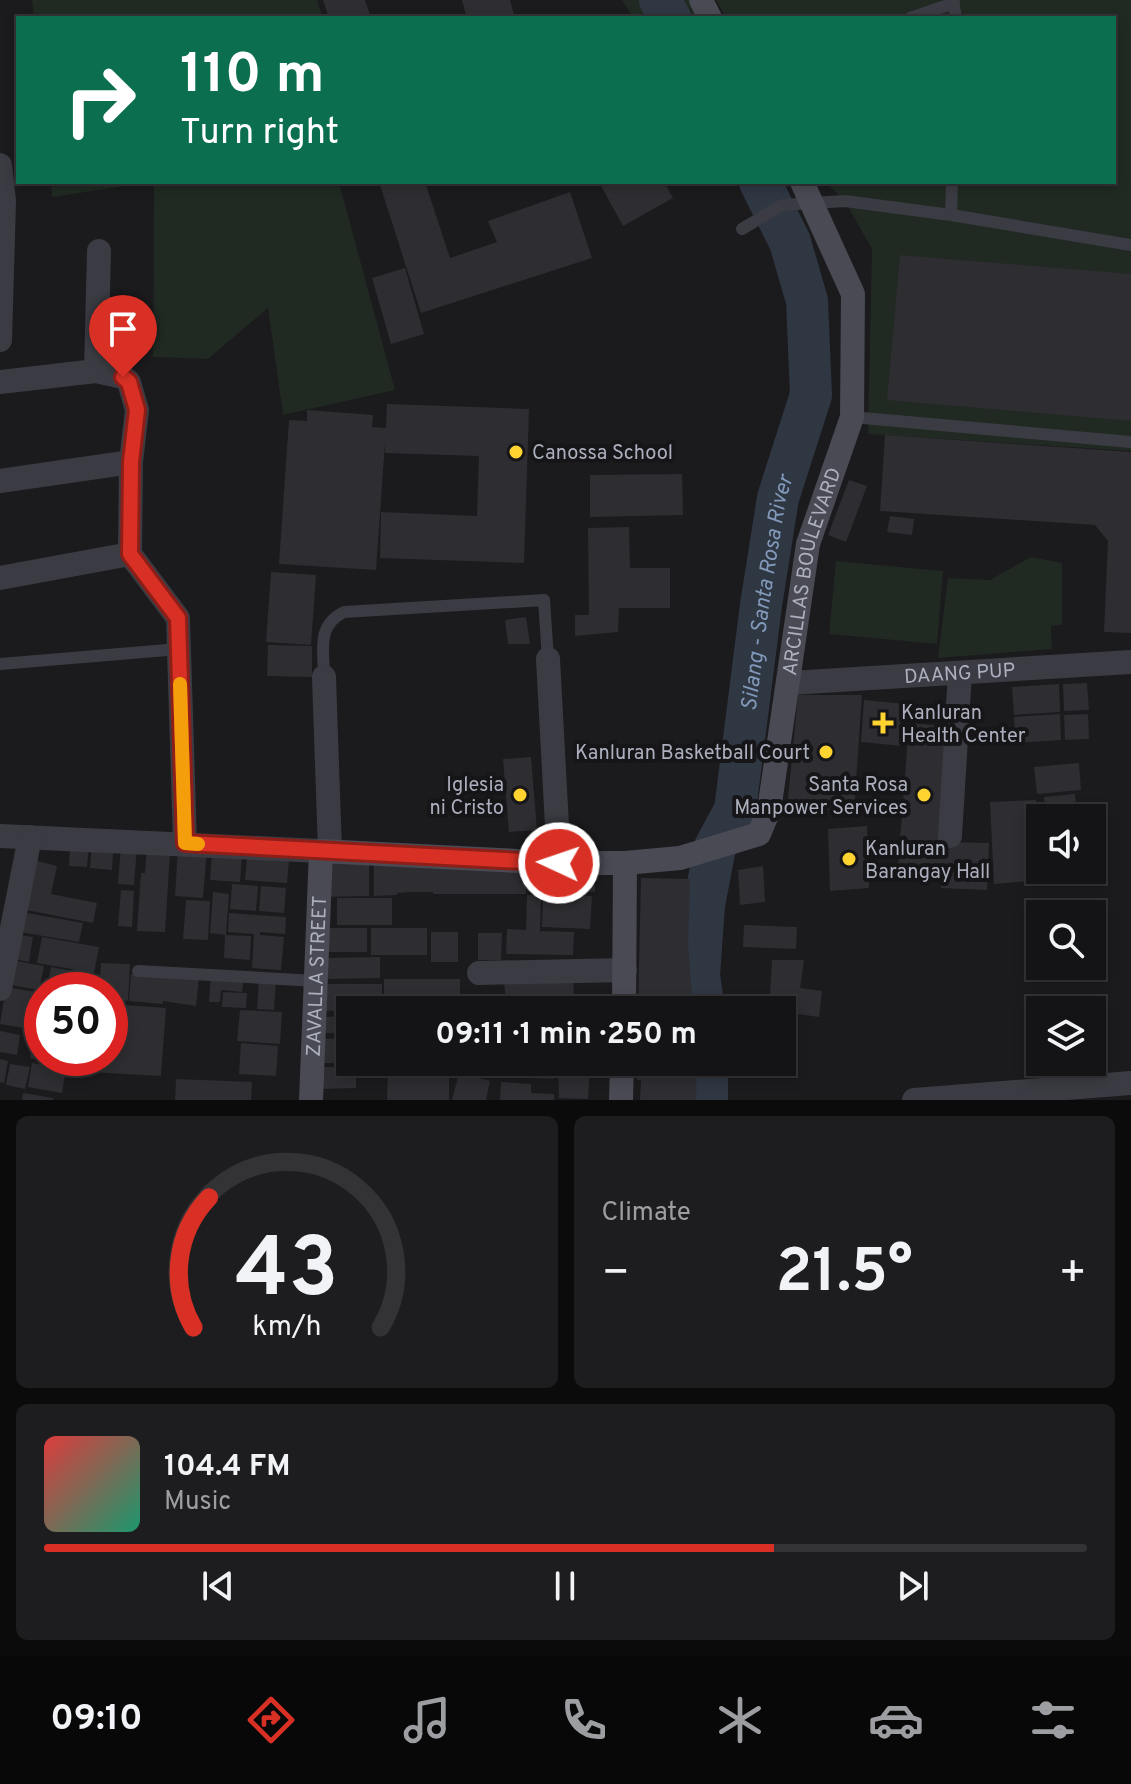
<!DOCTYPE html>
<html lang="en">
<head>
<meta charset="utf-8">
<style>
	body { margin:0; font-family:Overpass,sans-serif; background:#1d1d1f; color:#f1f3f6; height:100vh; display:flex; flex-direction:column; font-size:30px; white-space:nowrap }
	* { box-sizing:border-box; margin:0 }
	p { font-size:26px; color:#9d9ea1 }
	.icon { flex:none; width:44px; height:44px; fill:none; stroke:currentColor; stroke-width:2; stroke-linecap:round; stroke-linejoin:round }
	.map { position:relative; height:1100px; overflow:hidden }
	.panel { display:flex; flex-direction:column; gap:16px; padding:16px; background:#0b0b0c; flex:1 }
	.panel>* { flex:none }
	.banner { position:absolute; left:16px; top:16px; width:1100px; height:168px; border-radius:0px; box-shadow:0 4px 12px #0003,0 0 0 2px #333335; background:#0b6e4f; color:#fff; overflow:hidden }
	.buttons { position:absolute; left:1026px; top:804px; display:grid; gap:16px }
	.buttons a { display:grid; place-items:center; width:80px; height:80px; border-radius:0px; background:#141416; box-shadow:0 4px 12px #0003,0 0 0 2px #333335; font-size:40px }
	.speed { position:absolute; left:24px; top:972px; display:flex; gap:16px; font-size:40px; font-weight:700; text-align:center }
	.speed>* { display:grid; place-content:center; width:104px; height:104px; border-radius:50%; background:#141416; box-shadow:0 4px 12px #0003,0 0 0 2px #333335; line-height:1 }
	.speed .limit { border:12px solid #d22; background:#fff; color:#111 }
	.pin { position:absolute; display:grid; place-items:center; width:68px; height:68px; color:#fff; margin:-82px -34px; border-radius:50% 50% 50% 0; rotate:-45deg; box-shadow:0 0 8px #0007 }
	.pin .icon { rotate:45deg }
	.me { position:absolute; width:88px; margin:-44px; rotate:273deg; stroke-linejoin:round; filter:drop-shadow(0 0 6px #0008) }
	.turn { display:flex; align-items:center; gap:28px; height:168px; padding:0 32px; font-size:36px }
	.turn .icon { width:104px; height:104px; stroke-width:2.5 }
	.turn b { display:block; font-size:56px; line-height:68px }
	.big { font-size:60px; font-weight:700; line-height:1.1 }
	.panel .widget { flex:1; display:flex; flex-direction:column; justify-content:center; gap:12px; min-width:0; padding:0 28px; border-radius:12px; background:#1d1d1f }
	.panel .dial { align-items:center; gap:0 }
	.dial svg { height:208px; overflow:visible; fill:none; stroke:#333335; stroke-width:7; stroke-linecap:round; text-anchor:middle }
	.dial text { fill:#f1f3f6; stroke:none }
	.song { display:flex; align-items:center; gap:24px }
	.cover { width:96px; height:96px; border-radius:12px; background:linear-gradient(135deg,hsl(0 70% 55%),hsl(160 70% 35%)) }
	.played { height:8px; border-radius:4px; background:linear-gradient(90deg,#d93025 70%,#333335 70%) }
	.keys { display:flex; justify-content:space-around; direction:ltr }
	.heat { display:flex; justify-content:space-between; align-items:center; font-size:44px; direction:ltr }
	.panel .tiles { flex:1; display:grid; gap:16px; grid-template-columns:1fr 1fr }
	.widget:last-child { grid-column:span 2 }
	.trip { position:absolute; left:336px; top:996px; width:460px; height:80px; border-radius:0px; background:#141416; box-shadow:0 4px 12px #0003,0 0 0 2px #333335; font-weight:700; line-height:80px; text-align:center }
	.menu { display:flex; height:128px; justify-content:space-around; align-items:center; background:#080809; color:#9d9ea1 }
	.menu .icon { width:56px; height:56px }
	.menu .active { color:#d93025 }
	.menu b { font-size:36px; color:#f1f3f6 }
	.map>svg:first-child { display:block }
	.green { fill:#202922 }
	.lines { fill:none; stroke-linecap:round; stroke-linejoin:round }
	.river { stroke:#2f3743; stroke-width:42 }
	.building { fill:#2e2d31 }
	.service { stroke:#3b3b43; stroke-width:12 }
	.minor { stroke:#3b3b43; stroke-width:24 }
	.tertiary { stroke:#3b3b43; stroke-width:24 }
	.secondary { stroke:#494a53; stroke-width:24 }
	.route-casing { stroke:#8d1f18; stroke-width:20 }
	.route { stroke:#d93025; stroke-width:14 }
	.slow { stroke:#f59e0b; stroke-width:14 }
	.poi-dot { fill:#ffd431; stroke:#161518; stroke-width:3 }
	.labels { text-anchor:middle; stroke-width:8; stroke-linejoin:round; paint-order:stroke }
	.poi-label { font-size:20px; fill:#acafbd; stroke:#161518; text-anchor:start }
	.street-label { font-size:20px; fill:#acafbd; stroke:#161518 }
	.water-label { font-size:22px; font-style:italic; fill:#8299ba; stroke:#161518 }
</style>
</head>
<body>
<div class="map">
<svg width="1131" height="1100" viewBox="0 0 1131 1100">
	<rect width="100%" height="100%" fill="#1b1a1d"/>
	<g class="green">
		<path d="M 32,0 L 317,0 L 323,18 L 34,18 Z"/>
		<path d="M 622,0 L 693,0 L 703,18 L 633,18 Z"/>
		<path d="M 716,0 L 1131,0 L 1131,451 L 868,434 L 872,249 L 845,201 L 825,182 L 1114,182 L 1114,18 L 726,18 Z"/>
		<path d="M 51,182 L 153,182 L 52,197 Z"/>
		<path d="M 154,182 L 339,182 L 395,390 L 283,415 L 268,308 L 208,359 L 153,357 Z"/>
		<path d="M 1031,557 L 1062,563 L 1062,625 L 1051,626 L 1052,649 L 938,658 L 948,578 L 990,580 Z"/>
		<path d="M 836,561 L 943,571 L 937,644 L 829,634 Z"/>
	</g>
	<g class="lines">
		<g class="river">
			<path d="M 660,0 L 670,18"/>
			<path id="s1" d="M 704,1010 L 699,975 L 704,905 L 715,847 L 735,810 L 761,605 L 778,498 L 811,395 L 807,301 L 790,242 L 760,182"/>
			<path d="M 707,1100 L 707,1062"/>
		</g>
	</g>
	<g class="building">
		<path d="M 323,0 L 365,0 L 371,18 L 329,18 Z"/>
		<path d="M 462,0 L 510,0 L 515,18 L 467,18 Z"/>
		<path d="M 379,182 L 425,182 L 450,258 L 497,242 L 488,221 L 570,192 L 592,258 L 421,313 Z"/>
		<path d="M 599,182 L 664,182 L 673,198 L 623,226 Z"/>
		<path d="M 900,255 L 1131,274 L 1131,421 L 887,400 Z"/>
		<path d="M 405,268 L 424,334 L 391,344 L 372,278 Z"/>
		<path d="M 387,404 L 529,409 L 524,563 L 380,558 L 381,512 L 477,516 L 479,456 L 385,453 L 385,443 L 376,570 L 279,564 L 289,420 L 307,421 L 307,410 L 373,415 L 372,427 L 386,428 Z"/>
		<path d="M 885,435 L 1131,452 L 1131,633 L 1104,632 L 1108,541 L 1095,525 L 880,511 Z"/>
		<path d="M 682,474 L 683,515 L 590,517 L 590,475 Z"/>
		<path d="M 849,480 L 867,486 L 846,542 L 828,535 Z"/>
		<path d="M 890,516 L 914,519 L 912,535 L 887,532 Z"/>
		<path d="M 629,527 L 630,568 L 670,568 L 670,608 L 619,608 L 618,632 L 575,636 L 575,615 L 589,615 L 588,528 Z"/>
		<path d="M 271,572 L 316,575 L 311,645 L 266,642 Z"/>
		<path d="M 526,617 L 530,644 L 508,644 L 505,620 Z"/>
		<path d="M 268,645 L 312,646 L 312,677 L 267,676 Z"/>
		<path d="M 1087,683 L 1089,710 L 1064,711 L 1063,684 Z"/>
		<path d="M 1059,684 L 1060,712 L 1014,715 L 1012,687 Z"/>
		<path d="M 798,695 L 862,695 L 854,811 L 787,809 Z"/>
		<path d="M 864,700 L 906,704 L 902,746 L 861,742 Z"/>
		<path d="M 1060,714 L 1061,740 L 1015,743 L 1014,717 Z"/>
		<path d="M 1088,714 L 1089,739 L 1065,740 L 1064,715 Z"/>
		<path d="M 909,723 L 952,727 L 943,842 L 989,843 L 987,890 L 941,888 L 942,870 L 898,867 Z"/>
		<path d="M 531,757 L 537,830 L 509,832 L 503,759 Z"/>
		<path d="M 1079,763 L 1081,790 L 1037,794 L 1034,767 Z"/>
		<path d="M 1075,794 L 1077,818 L 1046,818 L 1044,797 Z"/>
		<path d="M 1036,800 L 1038,827 L 1026,827 L 1029,881 L 994,884 L 990,802 Z"/>
		<path d="M 867,826 L 869,888 L 830,891 L 828,829 Z"/>
		<path d="M 71,830 L 90,831 L 87,867 L 69,866 Z"/>
		<path d="M 93,832 L 114,833 L 112,870 L 90,868 Z"/>
		<path d="M 122,833 L 138,834 L 134,885 L 118,884 Z"/>
		<path d="M 148,835 L 171,836 L 165,932 L 137,931 L 141,873 L 145,873 Z"/>
		<path d="M 213,841 L 243,843 L 240,882 L 210,880 Z"/>
		<path d="M 248,846 L 290,849 L 287,883 L 245,880 Z"/>
		<path d="M 178,847 L 207,849 L 203,898 L 175,896 Z"/>
		<path d="M 320,855 L 369,855 L 369,896 L 321,897 Z"/>
		<path d="M 374,855 L 595,857 L 595,892 L 545,892 L 545,886 L 526,886 L 526,894 L 433,894 L 433,892 L 412,892 L 397,893 L 397,895 L 374,896 Z"/>
		<path d="M 29,859 L 57,866 L 51,894 L 97,903 L 93,923 L 11,907 L 16,886 L 33,890 L 23,887 Z"/>
		<path d="M 763,866 L 765,902 L 740,905 L 738,870 Z"/>
		<path d="M 641,878 L 690,879 L 688,944 L 693,1010 L 638,1010 Z"/>
		<path d="M 232,884 L 258,886 L 256,911 L 230,909 Z"/>
		<path d="M 261,886 L 286,888 L 284,913 L 259,911 Z"/>
		<path d="M 121,890 L 134,891 L 132,927 L 118,926 Z"/>
		<path d="M 213,892 L 229,894 L 226,935 L 210,933 Z"/>
		<path d="M 543,894 L 592,896 L 590,929 L 542,927 Z"/>
		<path d="M 527,895 L 541,895 L 540,934 L 541,931 L 574,932 L 573,955 L 506,954 L 507,929 L 526,930 Z"/>
		<rect x="337" y="898" width="55" height="27"/>
		<path d="M 186,900 L 210,901 L 208,940 L 183,939 Z"/>
		<path d="M 5,909 L 83,923 L 79,942 L 2,929 Z"/>
		<path d="M 229,913 L 286,917 L 285,934 L 260,932 L 260,935 L 284,937 L 281,970 L 252,968 L 254,934 L 228,932 Z"/>
		<path d="M 744,925 L 797,927 L 796,949 L 743,947 Z"/>
		<path d="M 324,928 L 367,928 L 367,952 L 325,952 Z"/>
		<rect x="371" y="928" width="56" height="27"/>
		<rect x="431" y="932" width="27" height="30"/>
		<path d="M 7,933 L 33,937 L 29,962 L 3,957 Z"/>
		<path d="M 478,933 L 502,933 L 501,960 L 478,960 Z"/>
		<path d="M 225,935 L 251,936 L 250,960 L 224,958 Z"/>
		<path d="M 42,937 L 99,947 L 94,973 L 37,963 Z"/>
		<path d="M 380,957 L 380,978 L 325,979 L 325,958 Z"/>
		<path d="M 0,958 L 44,966 L 39,990 L 0,983 Z"/>
		<path d="M 772,960 L 804,960 L 800,988 L 822,991 L 819,1017 L 769,1010 Z"/>
		<path d="M 101,963 L 130,964 L 128,1001 L 110,999 L 110,990 L 99,990 Z"/>
		<path d="M 51,967 L 73,971 L 71,984 L 93,990 L 47,988 Z"/>
		<path d="M 131,974 L 199,978 L 196,1006 L 163,1001 L 163,1004 L 129,1001 Z"/>
		<path d="M 211,976 L 244,978 L 242,992 L 221,990 L 220,1002 L 209,1002 Z"/>
		<path d="M 259,977 L 276,979 L 274,1010 L 257,1009 Z"/>
		<path d="M 573,978 L 575,1010 L 507,1010 L 504,982 Z"/>
		<rect x="384" y="979" width="76" height="31"/>
		<path d="M 324,984 L 382,984 L 382,1010 L 324,1011 Z"/>
		<path d="M 6,987 L 42,993 L 36,1030 L 0,1024 Z"/>
		<path d="M 223,992 L 247,993 L 246,1008 L 222,1007 Z"/>
		<path d="M 110,1004 L 166,1008 L 161,1076 L 91,1072 L 92,1058 L 110,1058 Z"/>
		<path d="M 240,1010 L 282,1012 L 280,1044 L 237,1041 Z"/>
		<path d="M 350,1016 L 350,1033 L 322,1033 L 321,1017 Z"/>
		<path d="M 0,1031 L 20,1035 L 17,1055 L 0,1052 Z"/>
		<path d="M 35,1031 L 42,1032 L 42,1058 L 52,1058 L 51,1061 L 30,1058 Z"/>
		<path d="M 350,1038 L 350,1063 L 319,1063 L 319,1039 Z"/>
		<path d="M 241,1043 L 278,1046 L 276,1076 L 239,1074 Z"/>
		<path d="M 0,1059 L 8,1061 L 4,1083 L 0,1082 Z"/>
		<path d="M 365,1062 L 405,1062 L 405,1066 L 365,1065 Z"/>
		<path d="M 502,1062 L 554,1062 L 554,1079 L 498,1077 Z"/>
		<path d="M 558,1062 L 590,1062 L 588,1099 L 559,1098 Z"/>
		<path d="M 637,1062 L 697,1062 L 696,1100 L 640,1100 L 641,1080 L 637,1080 Z"/>
		<path d="M 32,1063 L 66,1069 L 62,1093 L 28,1087 Z"/>
		<path d="M 10,1064 L 30,1067 L 25,1089 L 6,1085 Z"/>
		<path d="M 320,1067 L 356,1067 L 356,1088 L 320,1089 Z"/>
		<path d="M 388,1067 L 449,1068 L 449,1100 L 387,1100 Z"/>
		<path d="M 459,1073 L 490,1081 L 486,1100 L 452,1100 Z"/>
		<path d="M 176,1079 L 252,1082 L 251,1100 L 175,1100 Z"/>
		<path d="M 501,1082 L 531,1084 L 531,1093 L 554,1094 L 554,1100 L 500,1100 Z"/>
		<path d="M 23,1093 L 53,1098 L 53,1100 L 22,1100 Z"/>
	</g>
	<g class="lines">
		<g class="service">
			<path d="M 953,0 L 956,18"/>
			<path d="M 910,18 L 954,3"/>
			<path d="M 951,215 L 952,182"/>
			<path d="M 742,229 L 782,205 L 845,201 L 951,215 L 1131,245"/>
			<path d="M 852,417 L 1131,442"/>
			<path d="M 0,664 L 179,649"/>
			<path d="M 324,677 C 324,650 316,626 344,612 L 544,600 L 548,659"/>
			<path d="M 138,971 L 317,981"/>
		</g>
		<g class="minor">
			<path d="M 0,165 L 4,201 L 0,340"/>
			<path d="M 96,371 L 99,251"/>
			<path d="M 0,382 L 96,371 L 123,377 L 129,382 L 137,410 L 131,462 L 130,554 L 178,618 L 185,843"/>
			<path d="M 0,481 L 131,462"/>
			<path d="M 0,578 L 130,554"/>
			<path d="M 548,659 L 559,863"/>
			<path d="M 324,677 L 330,851"/>
			<path d="M 0,836 L 321,851"/>
			<path d="M 950,836 L 960,673"/>
			<path d="M 479,973 L 625,970"/>
			<path d="M 0,989 L 30,837"/>
			<path d="M 914,1100 L 1131,1083"/>
		</g>
		<path class="tertiary" id="s2" d="M 790,683 L 1131,662"/>
		<g class="secondary">
			<path d="M 701,0 L 710,18"/>
			<path d="M 624,1010 L 625,863"/>
			<path id="s3" d="M 311,1100 L 321,851 L 559,863 L 625,863 L 680,858 L 759,834 L 769,810 L 808,544 L 852,417 L 853,294 L 802,182"/>
			<path d="M 621,1100 L 622,1062"/>
		</g>
	</g>
	<g class="lines">
		<defs>
			<path id="route" d="M 123,377 L 129,382 L 137,410 L 131,462 L 130,554 L 178,618 L 185,843 L 559,863"/>
		</defs>
		<use href="#route" class="route-casing"/>
		<use href="#route" class="route"/>
		<path class="slow" d="M 180,684 L 185,843 L 198,844"/>
	</g>
	<g class="poi-dot">
		<circle cx="516" cy="452" r="8"/>
		<path d="M879 711h8v8h8v8h-8v8h-8v-8h-8v-8h8z"/>
		<circle cx="826" cy="752" r="8"/>
		<circle cx="520" cy="795" r="8"/>
		<circle cx="924" cy="795" r="8"/>
		<circle cx="849" cy="859" r="8"/>
	</g>
	<g class="labels">
		<g class="poi-label">
			<text x="532" y="459">Canossa School</text>
			<text x="901" y="719">Kanluran<tspan x="901" dy="23">Health Center</tspan></text>
			<text x="810" y="759" text-anchor="end">Kanluran Basketball Court</text>
			<text x="504" y="791" text-anchor="end">Iglesia<tspan x="504" dy="23">ni Cristo</tspan></text>
			<text x="908" y="791" text-anchor="end">Santa Rosa<tspan x="908" dy="23">Manpower Services</tspan></text>
			<text x="865" y="855">Kanluran<tspan x="865" dy="23">Barangay Hall</tspan></text>
		</g>
		<g class="street-label">
			<text dy="7" stroke="none"><textPath href="#s3" startOffset="960">ARCILLAS BOULEVARD</textPath></text>
			<text dy="7" stroke="none"><textPath href="#s2" startOffset="170">DAANG PUP</textPath></text>
			<text dy="7" stroke="none"><textPath href="#s3" startOffset="124">ZAVALLA STREET</textPath></text>
		</g>
		<g class="water-label">
			<text dy="8" stroke="none"><textPath href="#s1" startOffset="426">Silang - Santa Rosa River</textPath></text>
		</g>
	</g>
</svg>
<div class="buttons">
<a><svg class="icon" aria-label="sound" viewBox="0 0 24 24"><path d="M4 9h4l5-4v14l-5-4H4zM17 9q2 3 0 6"/></svg></a>
<a><svg class="icon" aria-label="search" viewBox="0 0 24 24"><circle cx="10" cy="10" r="6"/><path d="M15 15l6 6"/></svg></a>
<a><svg class="icon" aria-label="layers" viewBox="0 0 24 24"><path d="M12 4l9 5-9 5-9-5zM3 14l9 5 9-5"/></svg></a>
</div>
<div class="speed"><div class="limit">50</div></div>
<div class="pin" style="left:123px;top:377px;background:#d93025"><svg class="icon" aria-label="arrive" viewBox="0 0 24 24"><path d="M6 21V4h12l-3 4 3 4H6"/></svg></div>
<svg class="me" style="left:559px;top:863px" viewBox="-20 -20 40 40"><circle r="17" fill="#d93025" stroke="#fff" stroke-width="3"/><path d="M0-11L8 9 0 5-8 9z" fill="#fff"/></svg>
<div class="trip">09:11 · 1 min · 250 m</div>
<div class="banner">
<div class="turn"><svg class="icon" aria-label="right" viewBox="0 0 24 24"><path d="M7 20v-9h11M14 6l5 5-5 5"/></svg><div><b>110 m</b>Turn right</div></div>
</div>
</div>
<section class="panel">
<div class="tiles">
<div class="widget dial"><svg viewBox="0 0 100 80">
<path d="M14 69A42 42 0 1 1 86 69"/>
<path d="M14 69A42 42 0 0 1 20 19" stroke="#d93025"/>
<text x="50" y="56" font-size="32" font-weight="700">43</text>
<text x="50" y="72" font-size="11">km/h</text>
</svg></div>
<div class="widget"><p>Climate</p>
<div class="heat"><a>−</a><b class="big">21.5°</b><a>+</a></div>
</div>
<div class="widget">
<div class="song"><i class="cover"></i><div><b>104.4 FM</b><p>Music</p></div></div>
<div class="played"></div>
<div class="keys"><svg class="icon" aria-label="previous" viewBox="0 0 24 24"><path d="M18 5L8 12l10 7zM5 5v14"/></svg><svg class="icon" aria-label="pause" viewBox="0 0 24 24"><path d="M8 5v14M16 5v14"/></svg><svg class="icon" aria-label="next" viewBox="0 0 24 24"><path d="M6 5l10 7-10 7zM19 5v14"/></svg></div>
</div>
</div>
</section>
<nav class="menu">
<b>09:10</b>
<svg class="icon active" aria-label="directions" viewBox="0 0 24 24"><path d="M12 3l9 9-9 9-9-9zM9 14v-3h6M13 9l2 2-2 2"/></svg>
<svg class="icon" aria-label="music" viewBox="0 0 24 24"><path d="M9 18V5l10-2v13"/><circle cx="6" cy="18" r="3"/><circle cx="16" cy="16" r="3"/></svg>
<svg class="icon" aria-label="phone" viewBox="0 0 24 24"><path d="M5 4h4l2 5-3 2q2 4 5 5l2-3 5 2v4C11 20 4 13 5 4z"/></svg>
<svg class="icon" aria-label="climate" viewBox="0 0 24 24"><path d="M12 3v18M4 7l16 10M4 17L20 7"/></svg>
<svg class="icon" aria-label="car" viewBox="0 0 24 24"><path d="M5 17H2v-5l4-1 3-4h7l3 4 3 1v5h-3M9 17h6M6 11h13"/><circle cx="7" cy="17" r="2"/><circle cx="17" cy="17" r="2"/></svg>
<svg class="icon" aria-label="filters" viewBox="0 0 24 24"><path d="M4 7h16M4 17h16"/><circle cx="9" cy="7" r="2"/><circle cx="15" cy="17" r="2"/></svg>
</nav>
</body>
</html>
